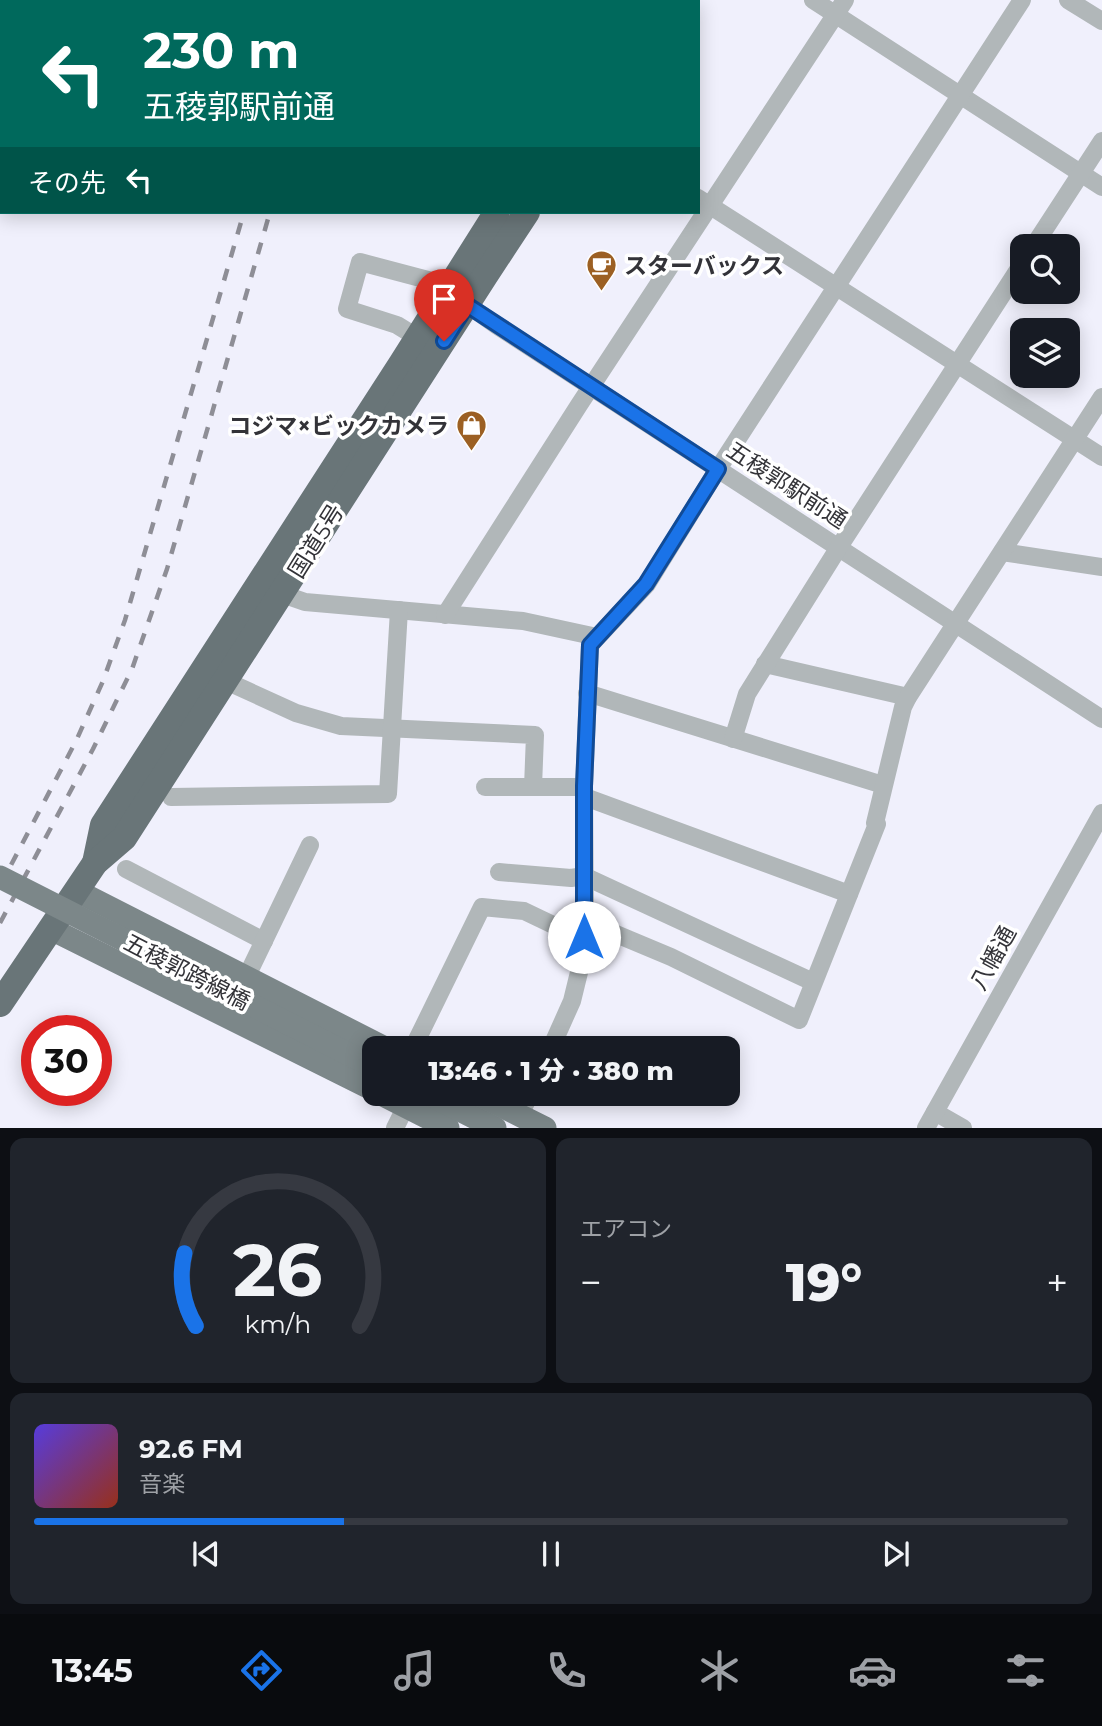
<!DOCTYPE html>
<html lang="ja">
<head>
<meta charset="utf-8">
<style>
	body { margin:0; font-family:Montserrat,"Noto Sans JP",sans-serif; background:#20242c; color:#f1f3f6; height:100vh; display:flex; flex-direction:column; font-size:26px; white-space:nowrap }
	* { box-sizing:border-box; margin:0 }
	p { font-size:23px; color:#9ea1a6 }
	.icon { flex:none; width:38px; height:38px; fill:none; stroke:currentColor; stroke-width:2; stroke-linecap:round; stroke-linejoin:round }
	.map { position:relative; height:1128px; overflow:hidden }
	.panel { display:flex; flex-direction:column; gap:10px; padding:10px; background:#0d0f14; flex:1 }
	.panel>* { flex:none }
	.guide { position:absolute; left:0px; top:0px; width:700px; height:214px; box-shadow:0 4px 18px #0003; background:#00695c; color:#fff; overflow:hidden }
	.controls { position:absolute; left:1010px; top:234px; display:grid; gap:14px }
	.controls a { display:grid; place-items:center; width:70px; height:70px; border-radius:14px; background:#171b24; box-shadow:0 4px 18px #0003; font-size:35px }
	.speed { position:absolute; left:21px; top:1015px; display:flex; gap:14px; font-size:35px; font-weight:700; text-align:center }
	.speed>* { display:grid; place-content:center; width:91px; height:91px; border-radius:50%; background:#171b24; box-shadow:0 4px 18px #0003; line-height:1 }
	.speed .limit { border:10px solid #d22; background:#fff; color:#111 }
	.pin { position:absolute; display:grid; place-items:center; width:60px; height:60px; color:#fff; margin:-72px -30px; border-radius:50% 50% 50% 0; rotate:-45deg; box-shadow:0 0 7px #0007 }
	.pin .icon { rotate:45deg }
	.me { position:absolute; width:77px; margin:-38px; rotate:0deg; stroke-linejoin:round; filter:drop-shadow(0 0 5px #0008) }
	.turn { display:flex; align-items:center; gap:24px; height:147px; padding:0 28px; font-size:32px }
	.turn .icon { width:91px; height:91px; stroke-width:2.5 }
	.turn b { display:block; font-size:49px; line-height:60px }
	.then { display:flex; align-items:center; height:66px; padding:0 28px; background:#0003; gap:14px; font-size:26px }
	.big { font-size:52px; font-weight:800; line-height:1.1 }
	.panel .widget { flex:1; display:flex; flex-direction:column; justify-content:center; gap:10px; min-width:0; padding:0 24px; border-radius:14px; background:#20242c }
	.panel .dial { align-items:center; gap:0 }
	.dial svg { height:182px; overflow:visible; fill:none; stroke:#363941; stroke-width:7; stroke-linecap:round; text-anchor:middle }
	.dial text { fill:#f1f3f6; stroke:none }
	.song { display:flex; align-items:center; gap:21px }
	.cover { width:84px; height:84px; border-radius:10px; background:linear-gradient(135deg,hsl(250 70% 55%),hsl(10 70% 35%)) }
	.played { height:7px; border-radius:4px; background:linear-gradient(90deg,#1a73e8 30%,#363941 30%) }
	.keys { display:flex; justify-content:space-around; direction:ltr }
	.heat { display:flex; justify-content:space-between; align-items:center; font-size:38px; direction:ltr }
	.panel .tiles { flex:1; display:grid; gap:10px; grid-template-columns:1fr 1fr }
	.widget:last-child { grid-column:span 2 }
	.trip { position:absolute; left:362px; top:1036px; width:378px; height:70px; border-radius:14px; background:#171b24; box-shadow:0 4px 18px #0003; font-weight:800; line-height:70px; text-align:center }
	.tab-bar { display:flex; height:112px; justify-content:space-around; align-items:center; background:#090b0e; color:#9ea1a6 }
	.tab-bar .icon { width:49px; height:49px }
	.tab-bar .current { color:#1a73e8 }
	.tab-bar b { font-size:32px; color:#f1f3f6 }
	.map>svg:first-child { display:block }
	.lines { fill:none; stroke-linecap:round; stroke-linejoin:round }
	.minor { stroke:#b1b7b9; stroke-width:18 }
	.major { stroke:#7c8789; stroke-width:23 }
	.highway { stroke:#697578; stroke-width:26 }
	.rail { stroke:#8e8e96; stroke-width:4.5; stroke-dasharray:12 12; stroke-linecap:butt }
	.major-bridge { stroke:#7c8789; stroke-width:23 }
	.route-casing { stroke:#114b97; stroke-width:18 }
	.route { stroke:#1a73e8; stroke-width:12 }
	.labels { text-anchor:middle; stroke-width:7; stroke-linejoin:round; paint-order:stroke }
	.poi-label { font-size:23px; font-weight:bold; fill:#333338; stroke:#fff; text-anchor:start }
	.street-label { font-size:23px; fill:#333338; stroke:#fff }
</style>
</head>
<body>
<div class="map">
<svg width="1102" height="1128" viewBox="0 0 1102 1128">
	<rect width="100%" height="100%" fill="#f0f0fc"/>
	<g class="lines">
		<g class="minor">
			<path d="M 600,0 L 601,2"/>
			<path d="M 813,0 L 1102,187"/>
			<path d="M 1068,0 L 1102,21"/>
			<path d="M 518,2 L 519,0"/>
			<path d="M 698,198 L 1102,457"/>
			<path d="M 1033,247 L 1102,141"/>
			<path d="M 418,338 L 397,325 L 347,309 L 360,262 L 428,280 L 447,290 L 496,325 L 1102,719"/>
			<path d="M 1002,552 L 1102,567"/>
			<path d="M 282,594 L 305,602 L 523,621 L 597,637"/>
			<path d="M 445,615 L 579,405 L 845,0"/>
			<path d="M 765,664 L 908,697"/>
			<path d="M 226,681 L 296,713 L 341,726 L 535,735 L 533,787"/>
			<path d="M 587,693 L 883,785"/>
			<path d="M 733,739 L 747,694 L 839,547 L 1022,264"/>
			<path d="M 485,787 L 584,787"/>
			<path d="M 171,797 L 388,794 L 399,610"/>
			<path d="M 585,797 L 849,894"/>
			<path d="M 126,869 L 264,941"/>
			<path d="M 499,872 L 571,878 L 584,876 L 813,982"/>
			<path d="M 585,921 L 671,957 L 799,1020 L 877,824 L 875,823 L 903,707 L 908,697 L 1102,397"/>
			<path d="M 246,978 L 310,845"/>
			<path d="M 413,1048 L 482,907 L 524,911 L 570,933 L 584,937"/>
			<path d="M 551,1048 L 572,1001 L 583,956 L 585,921 L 584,787 L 590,645 L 647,584 L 718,469 L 1022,0"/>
			<path d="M 935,1112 L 963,1128"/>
			<path d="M 520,1115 L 530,1094"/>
			<path d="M 395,1128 L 406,1106"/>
			<path d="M 926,1128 L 1102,813"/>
		</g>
		<g class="major">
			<path d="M 77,891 L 385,1048"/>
			<path d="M 51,929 L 374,1090"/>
			<path d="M 381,1094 L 448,1128"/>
			<path d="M 428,1094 L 495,1128"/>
			<path d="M 477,1094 L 545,1128"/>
		</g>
		<g class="highway">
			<path d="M 633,2 L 634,0"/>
			<path d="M 666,2 L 667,0"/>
			<path d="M 95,863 L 103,825 L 401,364 L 497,212"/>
			<path d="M 0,1004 L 95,863 L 124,838 L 485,276 L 527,212"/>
		</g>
		<g class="rail">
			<path d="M 305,2 L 305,0"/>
			<path d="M 322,2 L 323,0"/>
			<path d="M 0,886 L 76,741 L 103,681 L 125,620 L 244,212"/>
			<path d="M 0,923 L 93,749 L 132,669 L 167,569 L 270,212"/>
		</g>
		<path class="major-bridge" d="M 0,877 L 374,1067"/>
	</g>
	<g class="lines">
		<defs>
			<path id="route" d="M 444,341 L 467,305 L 718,469 L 646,584 L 590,645 L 584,786 L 584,937"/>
		</defs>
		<use href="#route" class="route-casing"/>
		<use href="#route" class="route"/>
	</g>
	<defs>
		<symbol id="cafe-pin" viewBox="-11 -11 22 30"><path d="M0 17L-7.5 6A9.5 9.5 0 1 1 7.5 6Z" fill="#9c6023" stroke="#fff"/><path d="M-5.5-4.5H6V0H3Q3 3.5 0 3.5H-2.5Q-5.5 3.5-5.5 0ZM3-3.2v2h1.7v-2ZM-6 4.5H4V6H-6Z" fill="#fff"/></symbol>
		<symbol id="shop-pin" viewBox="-11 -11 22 30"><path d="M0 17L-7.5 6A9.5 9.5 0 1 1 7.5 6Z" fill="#9c6023" stroke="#fff"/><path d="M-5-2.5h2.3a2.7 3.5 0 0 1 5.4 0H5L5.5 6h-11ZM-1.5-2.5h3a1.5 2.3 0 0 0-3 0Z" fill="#fff"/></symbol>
	</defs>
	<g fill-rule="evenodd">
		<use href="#cafe-pin" x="584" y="248" width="35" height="47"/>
		<use href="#shop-pin" x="454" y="408" width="35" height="47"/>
	</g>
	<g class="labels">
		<g class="poi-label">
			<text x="624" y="274">スターバックス</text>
			<text x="449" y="434" text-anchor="end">コジマ×ビックカメラ</text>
		</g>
		<g class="street-label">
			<text transform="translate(787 485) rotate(33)" y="8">五稜郭駅前通</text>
			<text transform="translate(316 541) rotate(-58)" y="8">国道5号</text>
			<text transform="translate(993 958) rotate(-61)" y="8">八幡通</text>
			<text transform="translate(187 972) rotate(27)" y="8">五稜郭跨線橋</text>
		</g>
	</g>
</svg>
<div class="controls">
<a><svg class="icon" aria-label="search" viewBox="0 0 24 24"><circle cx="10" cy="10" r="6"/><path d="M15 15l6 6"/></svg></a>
<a><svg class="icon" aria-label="layers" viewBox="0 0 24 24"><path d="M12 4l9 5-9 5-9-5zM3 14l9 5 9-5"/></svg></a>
</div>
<div class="speed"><div class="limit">30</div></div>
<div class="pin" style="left:444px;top:341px;background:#d93025"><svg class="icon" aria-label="arrive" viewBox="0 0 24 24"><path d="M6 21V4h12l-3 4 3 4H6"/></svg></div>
<svg class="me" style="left:584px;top:937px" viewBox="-20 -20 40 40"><circle r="19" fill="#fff"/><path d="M0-13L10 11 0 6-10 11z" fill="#1a73e8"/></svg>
<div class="trip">13:46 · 1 分 · 380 m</div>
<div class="guide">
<div class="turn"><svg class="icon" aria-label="left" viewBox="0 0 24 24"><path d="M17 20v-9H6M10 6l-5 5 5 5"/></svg><div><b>230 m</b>五稜郭駅前通</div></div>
<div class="then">その先<svg class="icon" aria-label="left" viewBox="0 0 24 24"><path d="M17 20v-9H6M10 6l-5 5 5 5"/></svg></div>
</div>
</div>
<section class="panel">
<div class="tiles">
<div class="widget dial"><svg viewBox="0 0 100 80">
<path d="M14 69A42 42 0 1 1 86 69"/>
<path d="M14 69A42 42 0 0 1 9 37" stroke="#1a73e8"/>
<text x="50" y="56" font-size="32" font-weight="700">26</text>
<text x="50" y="72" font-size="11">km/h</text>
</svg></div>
<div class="widget"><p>エアコン</p>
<div class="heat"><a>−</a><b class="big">19°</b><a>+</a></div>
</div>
<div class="widget">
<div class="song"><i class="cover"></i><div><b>92.6 FM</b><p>音楽</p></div></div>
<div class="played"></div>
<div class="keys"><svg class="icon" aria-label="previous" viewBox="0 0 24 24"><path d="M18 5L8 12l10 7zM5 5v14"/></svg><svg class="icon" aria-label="pause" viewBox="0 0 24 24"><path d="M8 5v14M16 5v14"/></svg><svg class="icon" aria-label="next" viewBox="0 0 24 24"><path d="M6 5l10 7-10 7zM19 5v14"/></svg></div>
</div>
</div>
</section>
<nav class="tab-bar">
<b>13:45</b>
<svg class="icon current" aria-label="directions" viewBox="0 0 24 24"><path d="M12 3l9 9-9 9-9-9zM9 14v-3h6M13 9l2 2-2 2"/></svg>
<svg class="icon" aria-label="music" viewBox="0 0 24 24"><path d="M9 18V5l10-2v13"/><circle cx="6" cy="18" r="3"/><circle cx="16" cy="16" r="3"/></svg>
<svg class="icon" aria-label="phone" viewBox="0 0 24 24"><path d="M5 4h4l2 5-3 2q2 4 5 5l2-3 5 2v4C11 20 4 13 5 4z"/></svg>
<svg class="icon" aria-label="climate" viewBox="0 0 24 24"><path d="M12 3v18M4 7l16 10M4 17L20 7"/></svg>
<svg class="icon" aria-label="car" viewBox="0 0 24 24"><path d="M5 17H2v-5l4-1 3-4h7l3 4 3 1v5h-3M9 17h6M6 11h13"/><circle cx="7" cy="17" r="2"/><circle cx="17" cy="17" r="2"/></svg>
<svg class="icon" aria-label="filters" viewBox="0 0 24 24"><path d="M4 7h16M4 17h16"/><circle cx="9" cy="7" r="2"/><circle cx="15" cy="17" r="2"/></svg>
</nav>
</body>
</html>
